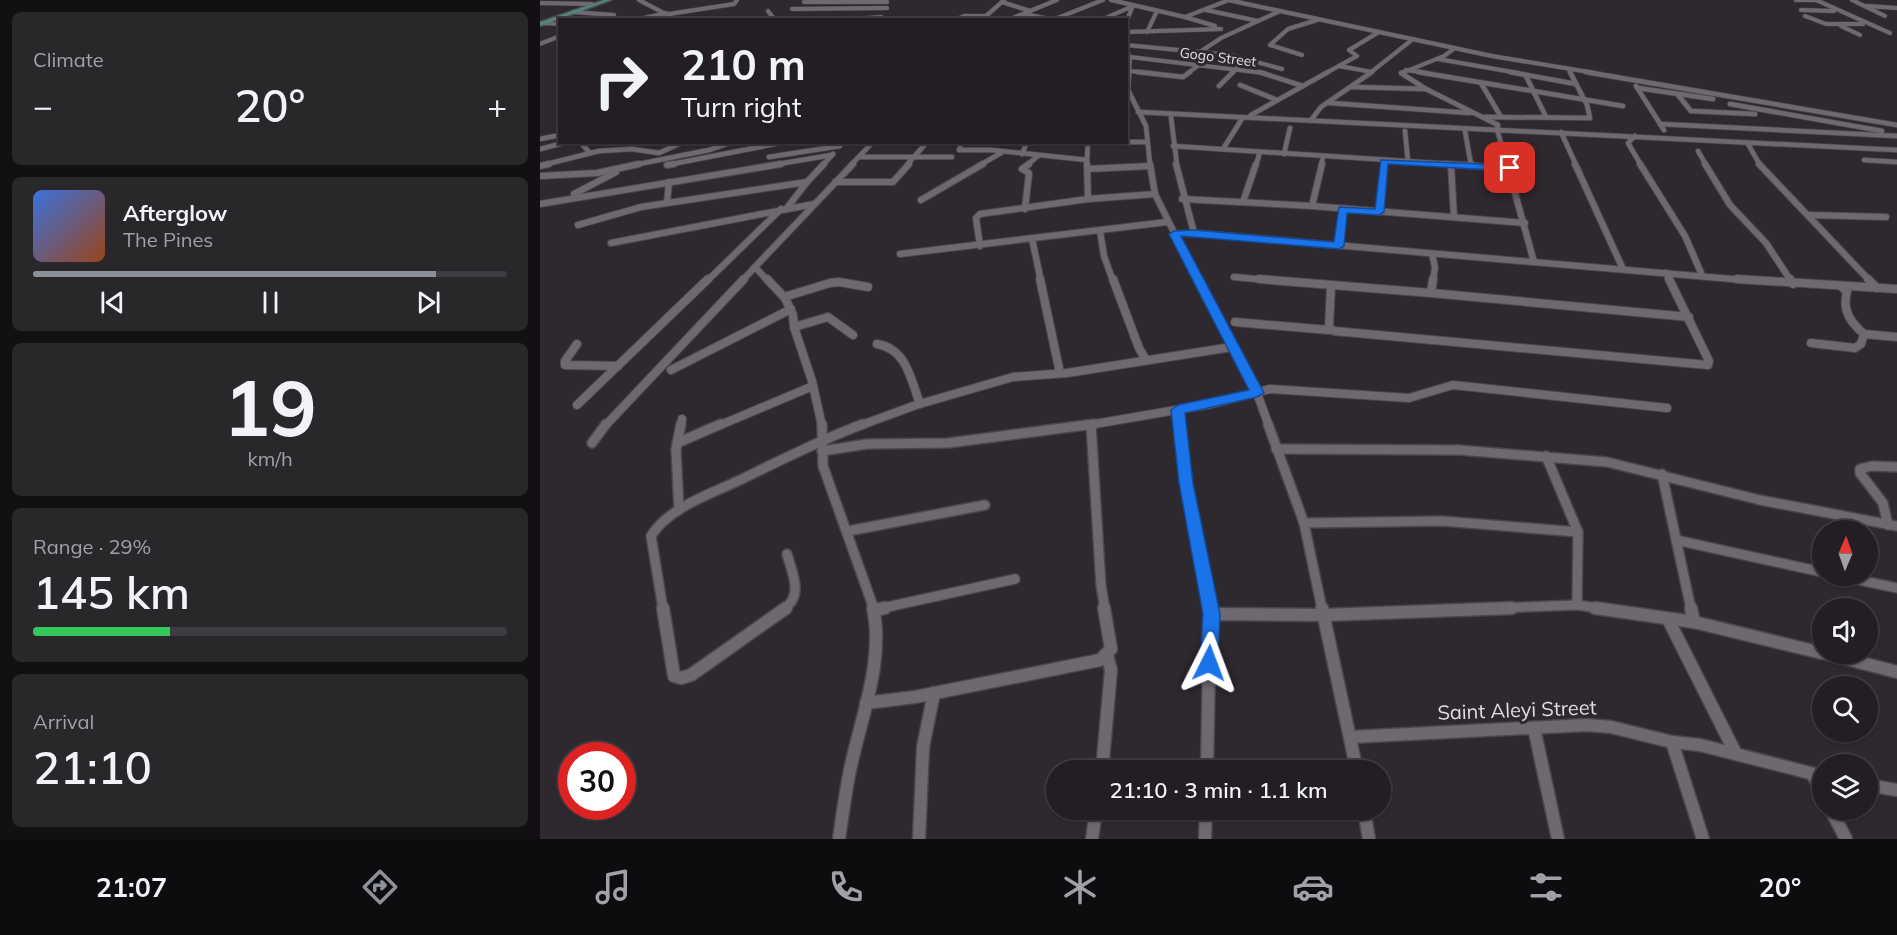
<!DOCTYPE html>
<html lang="en">
<head>
<meta charset="utf-8">
<style>
	body { margin:0; font-family:Mulish,sans-serif; background:#2a272b; color:#f1f3f6; height:100vh; display:flex; flex-direction:column; font-size:22px; white-space:nowrap }
	* { box-sizing:border-box; margin:0 }
	p { font-size:20px; color:#a2a2a6 }
	.icon { flex:none; width:33px; height:33px; fill:none; stroke:currentColor; stroke-width:2; stroke-linecap:round; stroke-linejoin:round }
	.map { position:relative; flex:1; overflow:hidden }
	.sheet { display:flex; flex-direction:column; gap:12px; padding:12px; background:#131013; width:540px }
	.sheet>* { flex:none }
	.banner { position:absolute; left:18px; top:18px; width:570px; height:126px; border-radius:0px; box-shadow:0 2px 4px #0004,0 0 0 2px #3f3c41; background:#221e23; color:#f1f3f6; overflow:hidden }
	.needle { width:39px; rotate:2deg }
	.tools { position:absolute; left:1272px; top:520px; display:grid; gap:12px }
	.tools a { display:grid; place-items:center; width:66px; height:66px; border-radius:50%; background:#221e23; box-shadow:0 2px 4px #0004,0 0 0 2px #3f3c41; font-size:30px }
	.speed { position:absolute; left:18px; top:742px; display:flex; gap:12px; font-size:30px; font-weight:700; text-align:center }
	.speed>* { display:grid; place-content:center; width:78px; height:78px; border-radius:50%; background:#221e23; box-shadow:0 2px 4px #0004,0 0 0 2px #3f3c41; line-height:1 }
	.speed .limit { border:9px solid #d22; background:#fff; color:#111 }
	.pin { position:absolute; display:grid; place-items:center; width:51px; height:51px; color:#fff; margin:-26px; border-radius:12px; box-shadow:0 3px 9px #0006 }
	.me { position:absolute; width:66px; margin:-33px; rotate:3deg; stroke-linejoin:round; filter:drop-shadow(0 0 4px #0008) }
	.turn { display:flex; align-items:center; gap:21px; height:126px; padding:0 24px; font-size:27px }
	.turn .icon { width:78px; height:78px; stroke-width:2.5 }
	.turn b { display:block; font-size:42px; line-height:51px }
	.big { font-size:45px; font-weight:600; line-height:1.1 }
	.sheet .card { flex:1; display:flex; flex-direction:column; justify-content:center; gap:9px; min-width:0; padding:0 21px; border-radius:9px; background:#2a272b }
	.sheet .dial { align-items:center; gap:0 }
	.dial b { font-size:78px; line-height:1 }
	.song { display:flex; align-items:center; gap:18px }
	.cover { width:72px; height:72px; border-radius:9px; background:linear-gradient(135deg,hsl(220 70% 55%),hsl(20 70% 35%)) }
	.played { height:6px; border-radius:3px; background:linear-gradient(90deg,#8c9099 85%,#3f3c41 85%) }
	.keys { display:flex; justify-content:space-around; direction:ltr }
	.heat { display:flex; justify-content:space-between; align-items:center; font-size:33px; direction:ltr }
	.charge { height:9px; border-radius:4px; background:linear-gradient(90deg,#34c759 29%,#3f3c41 0) }
	.trip { position:absolute; left:506px; top:760px; width:345px; height:60px; border-radius:30px; background:#221e23; box-shadow:0 2px 4px #0004,0 0 0 2px #3f3c41; font-weight:600; line-height:60px; text-align:center }
	.dock { display:flex; height:96px; justify-content:space-around; align-items:center; background:#0e0c0e; color:#a2a2a6 }
	.dock .icon { width:42px; height:42px }
	.dock .current { color:#8c9099 }
	.dock b { font-size:27px; color:#f1f3f6 }
	main { display:flex; flex:1; min-height:0 }
	.map>svg:first-child { display:block }
	.lines { fill:none; stroke-linecap:round; stroke-linejoin:round }
	.street-far5-casing { stroke:#4b464c; stroke-width:5 }
	.street-far4-casing { stroke:#4b464c; stroke-width:6 }
	.street-far3-casing { stroke:#4b464c; stroke-width:8 }
	.street-far2-casing { stroke:#4b464c; stroke-width:10 }
	.street-far1-casing { stroke:#4b464c; stroke-width:12 }
	.street-casing { stroke:#4b464c; stroke-width:15 }
	.primary-casing { stroke:#4b464c; stroke-width:3 }
	.street-far5 { stroke:#6e6870; stroke-width:4 }
	.street-far4 { stroke:#6e6870; stroke-width:4.5 }
	.street-far3 { stroke:#6e6870; stroke-width:6 }
	.street-far2 { stroke:#6e6870; stroke-width:8 }
	.street-far1 { stroke:#6e6870; stroke-width:9 }
	.street { stroke:#6e6870; stroke-width:12 }
	.primary { fill:#52837d; fill-rule:evenodd }
	.route { fill:#1a73e8; stroke:#114b97; stroke-width:1.5 }
	.labels { text-anchor:middle; stroke-width:6; stroke-linejoin:round; paint-order:stroke }
	.far-street-label { font-size:14px; fill:#e1dde2; stroke:#2e282f }
	.near-street-label { font-size:20px; fill:#e1dde2; stroke:#2e282f }
</style>
</head>
<body>
<main>
<section class="sheet">
<div class="card"><p>Climate</p>
<div class="heat"><a>−</a><b class="big">20°</b><a>+</a></div>
</div>
<div class="card">
<div class="song"><i class="cover"></i><div><b>Afterglow</b><p>The Pines</p></div></div>
<div class="played"></div>
<div class="keys"><svg class="icon" aria-label="previous" viewBox="0 0 24 24"><path d="M18 5L8 12l10 7zM5 5v14"/></svg><svg class="icon" aria-label="pause" viewBox="0 0 24 24"><path d="M8 5v14M16 5v14"/></svg><svg class="icon" aria-label="next" viewBox="0 0 24 24"><path d="M6 5l10 7-10 7zM19 5v14"/></svg></div>
</div>
<div class="card dial"><b>19</b><p>km/h</p></div>
<div class="card"><p>Range · 29%</p><b class="big">145 km</b><div class="charge"></div></div>
<div class="card"><p>Arrival</p><b class="big">21:10</b></div>
</section>
<div class="map">
<svg width="1357" height="839" viewBox="0 0 1357 839">
	<rect width="100%" height="100%" fill="#2e282f"/>
	<g class="lines">
		<defs>
			<g id="street-far5">
				<path d="M 99,0 L 137,20"/>
				<path d="M 464,0 L 462,2 L 490,11"/>
				<path d="M 571,0 L 593,5 L 586,23"/>
				<path d="M 688,0 L 952,56 L 1055,73"/>
				<path d="M 1256,0 L 1276,0"/>
				<path d="M 1276,0 L 1350,33"/>
				<path d="M 1312,0 L 1345,16"/>
				<path d="M 264,2 L 347,2"/>
				<path d="M 0,3 L 52,4"/>
				<path d="M 593,5 L 645,17 L 689,0"/>
				<path d="M 1327,6 L 1357,8"/>
				<path d="M 252,9 L 347,8"/>
				<path d="M 666,10 L 718,21"/>
				<path d="M 1261,10 L 1294,11"/>
				<path d="M 228,11 L 235,20"/>
				<path d="M 33,12 L 74,15"/>
				<path d="M 129,14 L 194,4 L 197,0"/>
				<path d="M 484,14 L 515,20"/>
				<path d="M 1265,16 L 1286,24 L 1323,24"/>
				<path d="M 645,17 L 675,26"/>
				<path d="M 515,19 L 563,0"/>
				<path d="M 96,20 L 126,13"/>
				<path d="M 302,20 L 341,17"/>
				<path d="M 415,20 L 424,16 L 446,16 L 462,2"/>
				<path d="M 468,20 L 517,0"/>
				<path d="M 561,20 L 593,6"/>
				<path d="M 3,23 L 20,24"/>
				<path d="M 1301,26 L 1320,35"/>
				<path d="M 586,32 L 681,29"/>
				<path d="M 607,32 L 617,11"/>
				<path d="M 0,44 L 20,36"/>
				<path d="M 586,45 L 691,55 L 742,69"/>
				<path d="M 586,50 L 590,57 L 589,73"/>
				<path d="M 660,52 L 681,38 L 740,11"/>
				<path d="M 762,55 L 730,45 L 748,29 L 777,20"/>
				<path d="M 590,57 L 724,73"/>
				<path d="M 898,59 L 978,73"/>
				<path d="M 799,66 L 832,72"/>
				<path d="M 1029,69 L 1031,73"/>
				<path d="M 866,70 L 887,73"/>
				<path d="M 589,71 L 611,73"/>
				<path d="M 648,73 L 659,65"/>
				<path d="M 692,73 L 697,68"/>
				<path d="M 786,73 L 817,56 L 809,50 L 839,32"/>
				<path d="M 830,73 L 873,39"/>
				<path d="M 862,73 L 904,56 L 915,48"/>
			</g>
			<g id="street-far4">
				<path d="M 589,72 L 588,90 L 606,126 L 610,165"/>
				<path d="M 598,72 L 643,77 L 650,72"/>
				<path d="M 719,72 L 763,86"/>
				<path d="M 878,72 L 1083,106"/>
				<path d="M 970,72 L 1036,84"/>
				<path d="M 1046,72 L 1357,125"/>
				<path d="M 986,76 L 1006,117"/>
				<path d="M 941,83 L 961,117"/>
				<path d="M 700,85 L 737,100"/>
				<path d="M 679,86 L 693,72"/>
				<path d="M 1096,86 L 1124,130"/>
				<path d="M 813,87 L 886,89 L 861,73 L 864,72"/>
				<path d="M 1098,88 L 1173,99"/>
				<path d="M 886,89 L 958,125 L 957,129 L 967,165"/>
				<path d="M 1138,95 L 1151,111 L 1215,114"/>
				<path d="M 790,103 L 930,113"/>
				<path d="M 1190,104 L 1342,131"/>
				<path d="M 598,112 L 1357,150"/>
				<path d="M 711,115 L 788,72"/>
				<path d="M 631,117 L 637,165"/>
				<path d="M 945,117 L 1050,118 L 1047,105 L 1030,72"/>
				<path d="M 771,120 L 781,107 L 832,72"/>
				<path d="M 1120,124 L 1357,136"/>
				<path d="M 865,131 L 868,162"/>
				<path d="M 925,131 L 931,165"/>
				<path d="M 1021,132 L 1036,165"/>
				<path d="M 1095,136 L 1088,143 L 1101,165"/>
				<path d="M 0,139 L 20,135"/>
				<path d="M 40,142 L 49,152"/>
				<path d="M 422,142 L 419,150 L 451,150 L 547,160 L 547,165"/>
				<path d="M 586,142 L 606,142"/>
				<path d="M 1208,144 L 1220,165"/>
				<path d="M 633,146 L 926,165"/>
				<path d="M 0,149 L 27,142"/>
				<path d="M 683,149 L 703,117"/>
				<path d="M 1158,151 L 1166,165"/>
				<path d="M 482,154 L 487,142"/>
				<path d="M 744,154 L 750,128"/>
				<path d="M 229,157 L 300,146"/>
				<path d="M 319,157 L 412,157"/>
				<path d="M 547,160 L 548,142"/>
				<path d="M 1324,160 L 1357,162"/>
				<path d="M 3,165 L 59,151 L 92,149 L 119,153 L 143,142"/>
				<path d="M 94,165 L 169,150 L 192,142"/>
				<path d="M 127,165 L 245,142"/>
				<path d="M 232,165 L 292,155"/>
				<path d="M 283,165 L 293,154"/>
				<path d="M 311,165 L 333,142"/>
				<path d="M 367,165 L 387,142"/>
				<path d="M 440,165 L 461,153"/>
				<path d="M 487,165 L 498,156"/>
				<path d="M 716,165 L 720,152"/>
				<path d="M 781,165 L 783,157"/>
				<path d="M 844,165 L 844,161"/>
			</g>
			<g id="street-far3">
				<path d="M 547,164 L 548,199"/>
				<path d="M 610,164 L 615,194 L 658,281"/>
				<path d="M 636,164 L 654,233"/>
				<path d="M 903,164 L 970,168"/>
				<path d="M 931,164 L 931,166"/>
				<path d="M 967,164 L 994,262"/>
				<path d="M 1035,164 L 1083,269"/>
				<path d="M 1100,164 L 1145,236 L 1162,275"/>
				<path d="M 1165,164 L 1190,205 L 1226,243 L 1251,281"/>
				<path d="M 1219,164 L 1330,281"/>
				<path d="M 127,165 L 134,164"/>
				<path d="M 911,165 L 914,217"/>
				<path d="M 0,166 L 9,164"/>
				<path d="M 548,169 L 610,166"/>
				<path d="M 0,176 L 57,173 L 99,164"/>
				<path d="M 267,182 L 284,164"/>
				<path d="M 295,182 L 353,182 L 369,164"/>
				<path d="M 34,194 L 76,172"/>
				<path d="M 642,199 L 772,206 L 985,223"/>
				<path d="M 381,200 L 443,164"/>
				<path d="M 703,202 L 716,164"/>
				<path d="M 127,203 L 129,182"/>
				<path d="M 0,204 L 241,164"/>
				<path d="M 772,206 L 782,164"/>
				<path d="M 485,209 L 489,173 L 482,169 L 489,164"/>
				<path d="M 839,212 L 844,164"/>
				<path d="M 1268,215 L 1346,217"/>
				<path d="M 38,225 L 101,207 L 267,182 L 247,208"/>
				<path d="M 560,231 L 564,256 L 573,281"/>
				<path d="M 634,234 L 654,233 L 1215,281"/>
				<path d="M 492,239 L 501,281"/>
				<path d="M 71,243 L 274,204"/>
				<path d="M 440,246 L 436,218 L 440,214 L 548,199 L 615,194"/>
				<path d="M 799,246 L 803,209"/>
				<path d="M 360,254 L 627,222"/>
				<path d="M 892,254 L 895,267 L 893,281"/>
				<path d="M 1126,273 L 1130,281"/>
				<path d="M 694,277 L 738,281"/>
				<path d="M 167,281 L 241,209"/>
				<path d="M 202,281 L 215,267"/>
				<path d="M 228,281 L 215,267 L 313,164"/>
			</g>
			<g id="street-far2">
				<path d="M 227,279 L 245,298 L 253,315 L 254,327 L 272,381 L 282,426"/>
				<path d="M 500,279 L 520,373"/>
				<path d="M 573,279 L 599,348 L 606,360"/>
				<path d="M 657,279 L 717,393 L 729,426"/>
				<path d="M 719,279 L 891,293 L 893,279"/>
				<path d="M 1197,279 L 1357,289"/>
				<path d="M 1250,279 L 1253,284"/>
				<path d="M 1328,279 L 1337,288"/>
				<path d="M 791,286 L 789,327 L 794,331 L 1168,365 L 1169,361 L 1129,279"/>
				<path d="M 891,293 L 1149,317"/>
				<path d="M 244,297 L 290,283 L 299,282 L 328,287"/>
				<path d="M 695,322 L 789,330"/>
				<path d="M 254,327 L 288,317 L 313,335"/>
				<path d="M 1324,334 L 1357,337"/>
				<path d="M 1271,343 L 1315,348 L 1321,344 L 1324,334 C 1310,322 1302,310 1307,292 L 1302,287"/>
				<path d="M 37,344 L 25,361 L 25,365 L 78,366"/>
				<path d="M 337,344 C 367,349 371,380 380,404"/>
				<path d="M 131,370 L 251,309"/>
				<path d="M 37,405 L 168,279"/>
				<path d="M 638,410 L 640,426"/>
				<path d="M 65,426 L 204,279"/>
				<path d="M 141,426 L 142,419"/>
				<path d="M 178,426 L 273,386"/>
				<path d="M 319,426 L 376,405 L 473,377 L 527,373 L 692,347"/>
				<path d="M 543,426 L 671,404 L 730,389 L 869,398 L 913,385 L 1127,408"/>
			</g>
			<g id="street-far1">
				<path d="M 282,424 L 283,466 L 334,609"/>
				<path d="M 640,424 L 646,483 L 670,609"/>
				<path d="M 728,424 L 764,523 L 782,609"/>
				<path d="M 551,425 L 561,586 L 565,609"/>
				<path d="M 52,443 L 66,424"/>
				<path d="M 137,443 L 181,424"/>
				<path d="M 736,449 L 919,450 L 1067,462 L 1220,500 L 1357,526"/>
				<path d="M 282,451 L 327,444 L 408,443 L 554,424"/>
				<path d="M 1006,456 L 1038,532 L 1037,605"/>
				<path d="M 1122,474 L 1151,609"/>
				<path d="M 139,510 L 136,449 L 141,424"/>
				<path d="M 764,523 L 902,521 L 1038,532"/>
				<path d="M 1348,525 L 1343,503 L 1320,473 L 1320,469 L 1332,466 L 1357,467"/>
				<path d="M 308,531 L 445,505"/>
				<path d="M 1136,540 L 1282,572"/>
				<path d="M 1300,576 L 1357,588"/>
				<path d="M 123,609 L 111,536 C 129,507 171,494 200,480 C 241,460 280,440 323,424"/>
				<path d="M 244,609 C 264,595 252,573 247,554"/>
				<path d="M 338,609 L 475,579"/>
				<path d="M 934,609 L 1037,605 L 1065,609"/>
			</g>
			<g id="street">
				<path d="M 123,608 L 134,676 L 141,678 L 151,675 L 246,608"/>
				<path d="M 782,608 L 817,771"/>
				<path d="M 1055,608 L 1154,622 L 1282,653"/>
				<path d="M 1151,608 L 1154,622"/>
				<path d="M 334,610 L 345,608"/>
				<path d="M 671,614 L 785,615 L 972,608"/>
				<path d="M 1128,619 L 1196,754"/>
				<path d="M 1287,654 L 1357,672"/>
				<path d="M 326,703 L 375,697 L 560,660 L 571,649 L 564,608"/>
				<path d="M 994,728 L 1018,839"/>
				<path d="M 811,737 L 1046,725 L 1071,727 L 1132,742 L 1160,745 L 1282,776"/>
				<path d="M 1132,742 L 1163,839"/>
				<path d="M 562,771 L 571,670 L 567,655"/>
				<path d="M 667,771 L 670,608"/>
				<path d="M 1273,775 L 1282,793"/>
				<path d="M 1328,785 L 1357,790"/>
				<path d="M 824,810 L 829,839"/>
				<path d="M 1291,810 L 1306,839"/>
				<path d="M 299,839 C 302,818 305,796 309,775 C 319,722 345,663 333,608"/>
				<path d="M 379,839 L 383,747 L 394,693"/>
				<path d="M 552,839 L 556,810"/>
				<path d="M 665,839 L 666,810"/>
			</g>
			<path id="primary" d="M 64,0 L 71,0 L 0,26 L 0,22 Z"/>
		</defs>
		<use href="#street-far5" class="street-far5-casing"/>
		<use href="#street-far4" class="street-far4-casing"/>
		<use href="#street-far3" class="street-far3-casing"/>
		<use href="#street-far2" class="street-far2-casing"/>
		<use href="#street-far1" class="street-far1-casing"/>
		<use href="#street" class="street-casing"/>
		<use href="#primary" class="primary-casing"/>
		<use href="#street-far5" class="street-far5"/>
		<use href="#street-far4" class="street-far4"/>
		<use href="#street-far3" class="street-far3"/>
		<use href="#street-far2" class="street-far2"/>
		<use href="#street-far1" class="street-far1"/>
		<use href="#street" class="street"/>
		<use href="#primary" class="primary"/>
	</g>
	<path class="route" d="M 841,160 L 970,165 L 974,168 L 970,171 L 848,164 L 844,212 L 839,215 L 807,213 L 804,246 L 799,249 L 641,236 L 724,393 L 717,397 L 645,413 L 653,483 L 680,614 L 678,663 L 676,669 L 669,671 L 663,669 L 660,663 L 663,614 L 639,483 L 631,410 L 638,405 L 709,390 L 629,234 L 634,231 L 654,230 L 794,242 L 799,207 L 835,209 Z"/>
	<g class="labels">
		<g class="far-street-label">
			<text transform="translate(678 57) rotate(7)" y="5">Gogo Street</text>
		</g>
		<g class="near-street-label">
			<text transform="translate(977 710) rotate(-2)" y="7">Saint Aleyi Street</text>
		</g>
	</g>
</svg>
<div class="tools">
<a><svg class="needle" viewBox="-14 -14 28 28"><path d="M0-13l5 13h-10z" fill="#e53935"/><path d="M0 13l5-13h-10z" fill="#a2a2a6"/></svg></a>
<a><svg class="icon" aria-label="sound" viewBox="0 0 24 24"><path d="M4 9h4l5-4v14l-5-4H4zM17 9q2 3 0 6"/></svg></a>
<a><svg class="icon" aria-label="search" viewBox="0 0 24 24"><circle cx="10" cy="10" r="6"/><path d="M15 15l6 6"/></svg></a>
<a><svg class="icon" aria-label="layers" viewBox="0 0 24 24"><path d="M12 4l9 5-9 5-9-5zM3 14l9 5 9-5"/></svg></a>
</div>
<div class="speed"><div class="limit">30</div></div>
<div class="pin" style="left:970px;top:168px;background:#d93025"><svg class="icon" aria-label="arrive" viewBox="0 0 24 24"><path d="M6 21V4h12l-3 4 3 4H6"/></svg></div>
<svg class="me" style="left:669px;top:663px" viewBox="-20 -20 40 40"><path d="M0-17L14 15 0 8-14 15z" fill="#1a73e8" stroke="#fff" stroke-width="4"/></svg>
<div class="trip">21:10 · 3 min · 1.1 km</div>
<div class="banner">
<div class="turn"><svg class="icon" aria-label="right" viewBox="0 0 24 24"><path d="M7 20v-9h11M14 6l5 5-5 5"/></svg><div><b>210 m</b>Turn right</div></div>
</div>
</div>
</main>
<nav class="dock">
<b>21:07</b>
<svg class="icon current" aria-label="directions" viewBox="0 0 24 24"><path d="M12 3l9 9-9 9-9-9zM9 14v-3h6M13 9l2 2-2 2"/></svg>
<svg class="icon" aria-label="music" viewBox="0 0 24 24"><path d="M9 18V5l10-2v13"/><circle cx="6" cy="18" r="3"/><circle cx="16" cy="16" r="3"/></svg>
<svg class="icon" aria-label="phone" viewBox="0 0 24 24"><path d="M5 4h4l2 5-3 2q2 4 5 5l2-3 5 2v4C11 20 4 13 5 4z"/></svg>
<svg class="icon" aria-label="climate" viewBox="0 0 24 24"><path d="M12 3v18M4 7l16 10M4 17L20 7"/></svg>
<svg class="icon" aria-label="car" viewBox="0 0 24 24"><path d="M5 17H2v-5l4-1 3-4h7l3 4 3 1v5h-3M9 17h6M6 11h13"/><circle cx="7" cy="17" r="2"/><circle cx="17" cy="17" r="2"/></svg>
<svg class="icon" aria-label="filters" viewBox="0 0 24 24"><path d="M4 7h16M4 17h16"/><circle cx="9" cy="7" r="2"/><circle cx="15" cy="17" r="2"/></svg>
<b>20°</b>
</nav>
</body>
</html>
